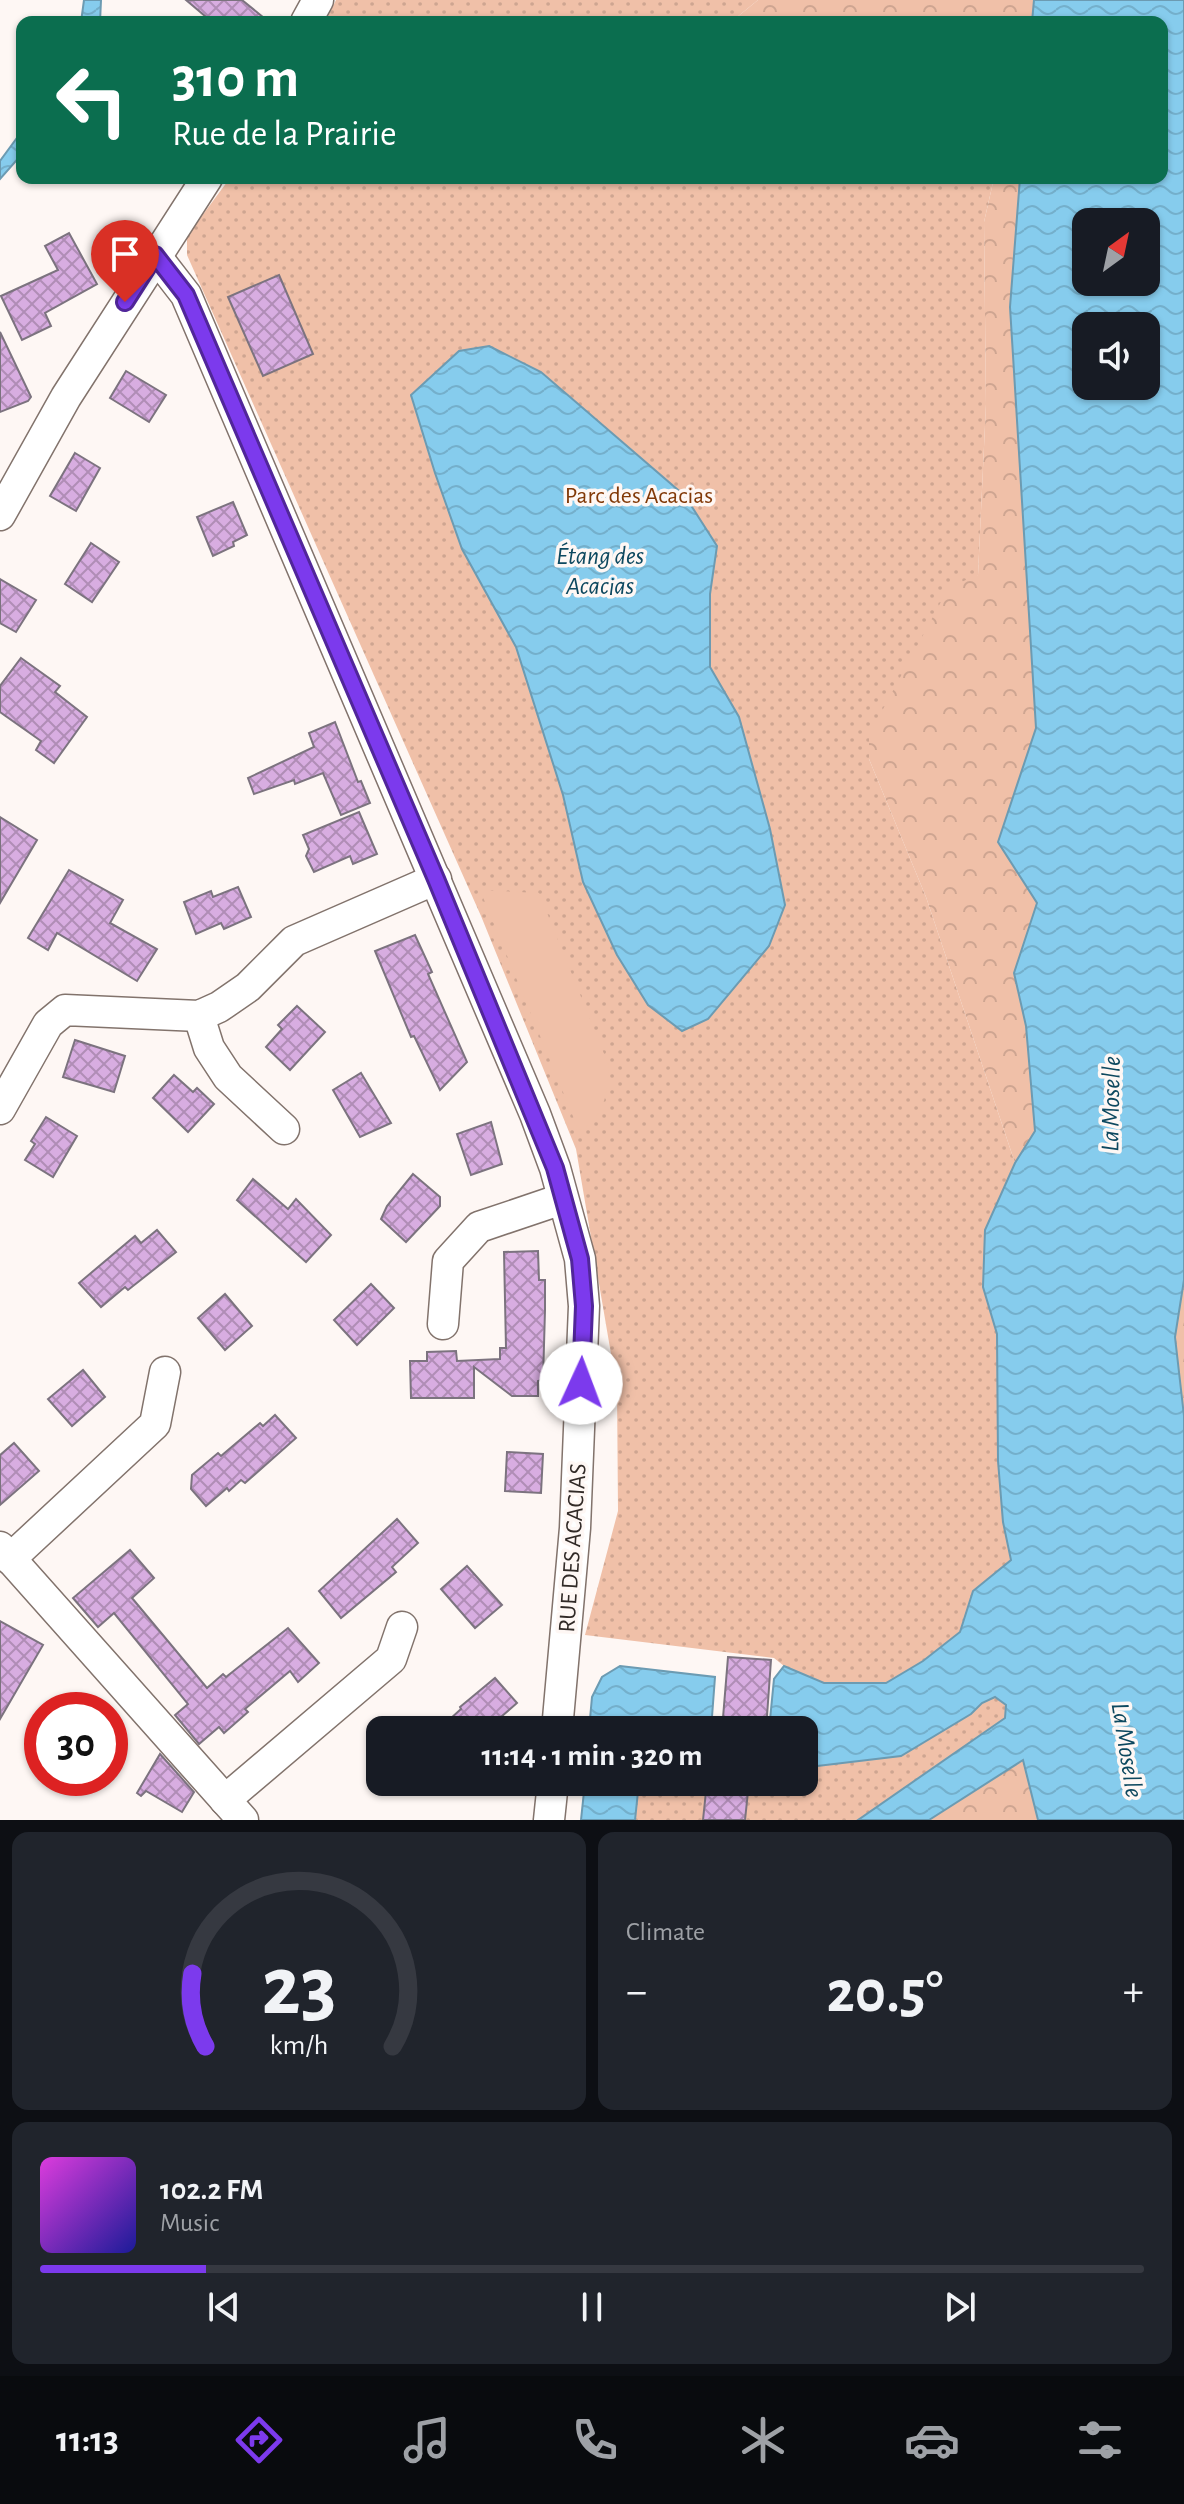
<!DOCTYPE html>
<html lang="en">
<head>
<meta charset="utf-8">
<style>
	body { margin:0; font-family:"Alegreya Sans",sans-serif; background:#20242c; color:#f1f3f6; height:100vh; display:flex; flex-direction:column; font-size:30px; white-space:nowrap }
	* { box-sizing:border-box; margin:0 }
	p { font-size:26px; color:#9ea1a6 }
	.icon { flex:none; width:44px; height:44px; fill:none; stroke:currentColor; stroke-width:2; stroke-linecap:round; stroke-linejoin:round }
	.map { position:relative; height:1820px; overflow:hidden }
	.drawer { display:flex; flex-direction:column; gap:12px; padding:12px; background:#0d0f14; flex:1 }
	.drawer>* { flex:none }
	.top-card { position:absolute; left:16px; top:16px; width:1152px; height:168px; border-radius:16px; box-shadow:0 2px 6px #0004; background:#0b6e4f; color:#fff; overflow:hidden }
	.needle { width:52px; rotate:33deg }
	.buttons { position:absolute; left:1072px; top:208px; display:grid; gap:16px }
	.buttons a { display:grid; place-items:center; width:88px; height:88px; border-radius:16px; background:#171b24; box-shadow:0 2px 6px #0004; font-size:40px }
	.speed { position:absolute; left:24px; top:1692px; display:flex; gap:16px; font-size:40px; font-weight:700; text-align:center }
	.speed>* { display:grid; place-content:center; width:104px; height:104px; border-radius:50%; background:#171b24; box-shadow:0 2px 6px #0004; line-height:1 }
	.speed .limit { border:12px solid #d22; background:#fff; color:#111 }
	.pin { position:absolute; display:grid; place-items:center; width:68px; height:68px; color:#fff; margin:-82px -34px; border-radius:50% 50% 50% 0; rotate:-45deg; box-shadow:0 0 8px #0007 }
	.pin .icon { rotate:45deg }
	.me { position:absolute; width:88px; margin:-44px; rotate:2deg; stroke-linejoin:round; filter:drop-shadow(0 0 6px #0008) }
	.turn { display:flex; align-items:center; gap:28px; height:168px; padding:0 24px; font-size:36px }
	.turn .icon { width:104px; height:104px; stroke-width:2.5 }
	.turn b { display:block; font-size:56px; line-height:68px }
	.big { font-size:60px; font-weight:700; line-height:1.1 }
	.drawer .card { flex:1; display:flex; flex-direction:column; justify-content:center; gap:12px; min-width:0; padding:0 28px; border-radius:16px; background:#20242c }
	.drawer .dial { align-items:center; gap:0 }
	.dial svg { height:208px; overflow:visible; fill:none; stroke:#363941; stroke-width:7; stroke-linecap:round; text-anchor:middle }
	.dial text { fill:#f1f3f6; stroke:none }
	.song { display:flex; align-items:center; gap:24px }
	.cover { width:96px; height:96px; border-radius:12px; background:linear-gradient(135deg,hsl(300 70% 55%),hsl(240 70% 35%)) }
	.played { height:8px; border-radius:4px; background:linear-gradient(90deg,#7c3aed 15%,#363941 15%) }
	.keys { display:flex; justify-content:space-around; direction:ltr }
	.heat { display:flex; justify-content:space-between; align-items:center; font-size:44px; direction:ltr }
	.drawer .tiles { flex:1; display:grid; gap:12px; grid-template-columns:1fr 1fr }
	.card:last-child { grid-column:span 2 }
	.trip { position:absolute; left:366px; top:1716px; width:452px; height:80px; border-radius:16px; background:#171b24; box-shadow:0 2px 6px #0004; font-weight:700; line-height:80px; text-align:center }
	.tabs { display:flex; height:128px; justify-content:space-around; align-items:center; background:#090b0e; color:#9ea1a6 }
	.tabs .icon { width:56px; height:56px }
	.tabs .active { color:#7c3aed }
	.tabs b { font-size:36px; color:#f1f3f6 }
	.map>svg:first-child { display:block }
	.green { fill:url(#green-dots) }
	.forest { fill:url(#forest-crowns) }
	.pitch { fill:#f0c0a8 }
	.water { fill:url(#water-waves); stroke:#6c9bb2; stroke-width:2; fill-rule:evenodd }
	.building { fill:url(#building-cross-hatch); stroke:#7c737f; stroke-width:2 }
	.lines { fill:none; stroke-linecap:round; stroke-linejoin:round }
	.minor-casing { stroke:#82736c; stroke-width:33 }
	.minor { stroke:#fff; stroke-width:30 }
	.route-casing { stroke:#51269a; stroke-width:20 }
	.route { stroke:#7c3aed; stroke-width:14 }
	.labels { text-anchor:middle; stroke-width:7; stroke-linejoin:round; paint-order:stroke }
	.park-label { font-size:24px; fill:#823907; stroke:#fef7f4 }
	.street-label { font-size:24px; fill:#312a27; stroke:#fef7f4 }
	.water-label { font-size:26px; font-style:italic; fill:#0d485f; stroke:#fef7f4 }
</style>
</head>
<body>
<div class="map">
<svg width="1184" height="1820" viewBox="0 0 1184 1820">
	<defs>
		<pattern id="green-dots" width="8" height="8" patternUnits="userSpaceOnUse" patternTransform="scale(2)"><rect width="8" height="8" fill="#f0c0a8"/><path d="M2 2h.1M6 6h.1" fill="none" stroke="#cea591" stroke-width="1.8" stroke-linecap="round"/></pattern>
		<pattern id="forest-crowns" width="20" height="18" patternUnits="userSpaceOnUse" patternTransform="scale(2)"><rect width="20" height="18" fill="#f0c0a8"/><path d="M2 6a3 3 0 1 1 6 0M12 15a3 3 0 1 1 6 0" fill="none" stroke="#cea591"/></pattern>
		<pattern id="water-waves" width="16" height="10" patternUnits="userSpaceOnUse" patternTransform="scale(2)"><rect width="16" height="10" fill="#86cced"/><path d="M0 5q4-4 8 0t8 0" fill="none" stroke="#74afcb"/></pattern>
		<pattern id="building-cross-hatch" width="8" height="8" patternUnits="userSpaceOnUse" patternTransform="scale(2)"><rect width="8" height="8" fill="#d8ade1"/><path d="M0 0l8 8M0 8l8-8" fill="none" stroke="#b08db6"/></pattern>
	</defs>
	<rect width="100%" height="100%" fill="#fef7f4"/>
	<g class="green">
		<path d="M 336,0 L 758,0 L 731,22 L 325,22 Z"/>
		<path d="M 230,178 L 994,178 L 984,222 L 986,404 L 978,575 L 869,759 L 926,897 L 1015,1163 L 985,1230 L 983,1287 L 997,1334 L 998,1461 L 1003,1522 L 1011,1560 L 973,1591 L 960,1632 L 923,1661 L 886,1683 L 824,1683 L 784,1666 L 774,1658 L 585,1635 L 618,1511 L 617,1389 L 576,1149 L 481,916 L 187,255 L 187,236 Z"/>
		<path d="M 995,1697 L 1007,1704 L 1005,1718 L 858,1820 L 745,1820 L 749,1782 L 804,1782 L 804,1766 L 901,1756 L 971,1714 L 982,1703 Z"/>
		<path d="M 639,1782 L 707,1782 L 703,1820 L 635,1820 Z"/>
	</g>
	<g class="forest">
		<path d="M 758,0 L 1034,0 L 1032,22 L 731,22 Z"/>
		<path d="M 994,178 L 1020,178 L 1010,307 L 1036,728 L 998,841 L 1037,903 L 1014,973 L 1026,1026 L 1035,1131 L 1015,1163 L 926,897 L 869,759 L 869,735 L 949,587 L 978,575 L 986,404 L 984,222 Z"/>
		<path d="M 1184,1280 L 1184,1416 L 1175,1337 Z"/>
		<path d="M 1024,1760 L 1038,1820 L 929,1820 Z"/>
	</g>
	<path class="pitch" d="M 480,890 L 539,893 L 609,1066 C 607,1095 605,1116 579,1131 Z"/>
	<g class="water">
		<path d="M 84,0 L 101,0 L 100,22 L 81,22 Z"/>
		<path d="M 1034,0 L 1184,0 L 1184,1280 L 1175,1337 L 1184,1416 L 1184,1820 L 1038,1820 L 1023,1760 L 929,1820 L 858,1820 L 1005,1718 L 1006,1705 L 995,1697 L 982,1703 L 971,1714 L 901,1756 L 809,1767 L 804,1766 L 804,1730 L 769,1730 L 774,1679 L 784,1666 L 824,1683 L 886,1683 L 923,1661 L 960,1632 L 973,1591 L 1011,1560 L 1003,1522 L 998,1461 L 997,1334 L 983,1287 L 985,1230 L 1015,1163 L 1035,1131 L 1026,1026 L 1014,973 L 1037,903 L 998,842 L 1036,728 L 1010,307 L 1020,178 L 1162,178 L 1162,22 L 1032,22 ZM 1146,222 L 1146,282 L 1086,282 L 1086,222 ZM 1086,326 L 1146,326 L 1146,386 L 1086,386 Z"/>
		<path d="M 22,131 L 22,154 L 0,179 L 0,161 Z"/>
		<path d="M 489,346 L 541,372 L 685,496 L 717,546 L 710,594 L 710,667 L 739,717 L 770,829 L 785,905 L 769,946 L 708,1019 L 682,1031 L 648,1005 L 617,955 L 583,882 L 563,795 L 516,647 L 462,549 L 435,473 L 411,395 L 459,351 Z"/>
		<path d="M 620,1666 L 715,1677 L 711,1730 L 589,1730 L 592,1697 L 602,1677 Z"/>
		<path d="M 585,1782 L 639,1782 L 635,1820 L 581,1820 Z"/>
	</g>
	<g class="building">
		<path d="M 186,0 L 242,0 L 269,22 L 212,22 Z"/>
		<path d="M 69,233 L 97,284 L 45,313 L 51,326 L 22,340 L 1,296 L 58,270 L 45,246 Z"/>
		<path d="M 279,275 L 313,354 L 263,376 L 228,297 Z"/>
		<path d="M 0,332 L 31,397 L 28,401 L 0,412 Z"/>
		<path d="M 126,371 L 166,395 L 149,422 L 110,398 Z"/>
		<path d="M 75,453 L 100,468 L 76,511 L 50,496 Z"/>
		<path d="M 233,502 L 247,535 L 233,542 L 234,546 L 213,556 L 197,517 Z"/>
		<path d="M 91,543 L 119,562 L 92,602 L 65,584 Z"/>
		<path d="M 0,579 L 36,600 L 16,632 L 0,623 Z"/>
		<path d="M 21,658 L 60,686 L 55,692 L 87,717 L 54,763 L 36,750 L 41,741 L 0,712 L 0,686 Z"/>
		<path d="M 335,722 L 358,782 L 361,781 L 370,803 L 341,815 L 323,773 L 295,784 L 294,780 L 254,794 L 248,778 L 314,747 L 309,733 Z"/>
		<path d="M 359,812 L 377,854 L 353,864 L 350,856 L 314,872 L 306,856 L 309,849 L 303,835 Z"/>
		<path d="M 0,817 L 37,840 L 0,903 Z"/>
		<path d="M 69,870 L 123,900 L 110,923 L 157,949 L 137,981 L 57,933 L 48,950 L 28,938 Z"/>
		<path d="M 238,887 L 251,917 L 224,929 L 221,923 L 196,934 L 184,902 L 211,891 L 213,897 Z"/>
		<path d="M 415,935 L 432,972 L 428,974 L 467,1062 L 440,1090 L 414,1036 L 411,1037 L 375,951 Z"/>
		<path d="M 297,1006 L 325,1032 L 290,1070 L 266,1047 L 282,1029 L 278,1025 Z"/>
		<path d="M 75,1040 L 125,1056 L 114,1092 L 63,1077 Z"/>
		<path d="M 361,1073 L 391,1123 L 360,1137 L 333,1090 Z"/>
		<path d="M 174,1075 L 193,1092 L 197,1088 L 214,1104 L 188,1132 L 153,1098 Z"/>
		<path d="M 46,1117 L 77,1136 L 53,1177 L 25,1160 L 35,1144 L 31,1141 Z"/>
		<path d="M 491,1122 L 502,1164 L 471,1175 L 457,1134 Z"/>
		<path d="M 413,1174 L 440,1197 L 440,1206 L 406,1242 L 381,1219 L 387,1206 Z"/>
		<path d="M 253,1179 L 288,1209 L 296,1199 L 331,1235 L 306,1262 L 237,1200 Z"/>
		<path d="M 157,1230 L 176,1252 L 128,1290 L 125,1287 L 101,1307 L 79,1283 L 135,1236 L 141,1243 Z"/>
		<path d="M 538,1251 L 539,1280 L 545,1280 L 545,1310 L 543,1380 L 538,1381 L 538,1396 L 512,1396 L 474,1367 L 474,1398 L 411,1398 L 410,1361 L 427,1361 L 427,1352 L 456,1351 L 457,1361 L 500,1359 L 500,1348 L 506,1348 L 504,1252 Z"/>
		<path d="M 371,1284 L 394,1308 L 357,1345 L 334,1320 Z"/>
		<path d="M 225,1294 L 252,1326 L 225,1350 L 198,1318 Z"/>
		<path d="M 83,1370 L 105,1397 L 72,1426 L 48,1399 Z"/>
		<path d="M 275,1415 L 296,1438 L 245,1483 L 241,1480 L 229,1491 L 227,1488 L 206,1506 L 191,1489 L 192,1475 L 218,1453 L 221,1456 L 260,1423 L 263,1426 Z"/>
		<path d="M 14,1443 L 39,1471 L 0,1505 L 0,1455 Z"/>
		<path d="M 507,1452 L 543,1454 L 541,1493 L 505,1491 Z"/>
		<path d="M 397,1519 L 418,1543 L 392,1567 L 396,1572 L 341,1618 L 319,1591 Z"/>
		<path d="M 130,1550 L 154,1578 L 132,1598 L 207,1688 L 223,1674 L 226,1677 L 288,1628 L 319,1663 L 298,1682 L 290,1671 L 245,1709 L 248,1712 L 224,1733 L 219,1727 L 199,1744 L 175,1715 L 188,1704 L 114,1613 L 98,1627 L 73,1598 Z"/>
		<path d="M 467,1566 L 502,1605 L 475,1628 L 441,1589 Z"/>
		<path d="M 0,1621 L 43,1645 L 0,1719 Z"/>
		<path d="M 728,1657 L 771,1660 L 766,1730 L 722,1730 Z"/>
		<path d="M 495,1678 L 517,1703 L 486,1730 L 460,1730 L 450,1719 L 461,1709 L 460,1707 Z"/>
		<path d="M 160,1754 L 194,1792 L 182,1812 L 146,1791 L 141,1796 L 137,1793 Z"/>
		<path d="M 707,1782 L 749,1782 L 745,1820 L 703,1820 Z"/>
	</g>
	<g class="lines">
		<defs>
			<g id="minor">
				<path d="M 306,22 L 318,0"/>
				<path d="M 155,255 L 186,295 L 535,1114 L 555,1168 L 580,1259 L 584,1306 L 575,1528 L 557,1730"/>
				<path d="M 0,515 L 66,397 L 207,178"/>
				<path d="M 199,1016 L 209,1048 L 228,1077 L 284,1129"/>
				<path d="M 0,1109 L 48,1024 L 65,1010 L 199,1016 L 219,1007 L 248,987 L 294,941 L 436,879"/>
				<path d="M 443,1324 L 448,1261 L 479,1227 L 562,1199"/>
				<path d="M 0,1547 L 243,1820"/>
				<path d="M 10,1559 L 155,1424 L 165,1372"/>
				<path d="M 225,1800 L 391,1659 L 402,1627"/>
				<path d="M 549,1820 L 553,1782"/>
			</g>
		</defs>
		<use href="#minor" class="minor-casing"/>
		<use href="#minor" class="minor"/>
	</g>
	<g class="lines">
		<defs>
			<path id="route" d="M 125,302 L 155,255 L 186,295 L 436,879 L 555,1168 L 580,1259 L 584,1306 L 581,1383"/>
		</defs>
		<use href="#route" class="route-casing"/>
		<use href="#route" class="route"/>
	</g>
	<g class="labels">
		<g class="park-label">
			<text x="639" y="503">Parc des Acacias</text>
		</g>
		<g class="street-label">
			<text transform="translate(572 1548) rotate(-86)" y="8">RUE DES ACACIAS</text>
		</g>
		<g class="water-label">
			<text x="600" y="564">Étang des<tspan x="600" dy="30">Acacias</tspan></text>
			<text transform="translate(1110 1104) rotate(-89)" y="9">La Moselle</text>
			<text transform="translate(1128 1750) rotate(81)" y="9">La Moselle</text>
		</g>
	</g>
</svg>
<div class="buttons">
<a><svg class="needle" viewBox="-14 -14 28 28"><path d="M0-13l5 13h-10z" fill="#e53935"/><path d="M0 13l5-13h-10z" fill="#9ea1a6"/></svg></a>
<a><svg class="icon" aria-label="sound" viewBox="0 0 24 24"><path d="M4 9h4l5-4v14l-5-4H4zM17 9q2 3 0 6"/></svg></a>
</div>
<div class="speed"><div class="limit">30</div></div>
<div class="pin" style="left:125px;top:302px;background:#d93025"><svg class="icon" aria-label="arrive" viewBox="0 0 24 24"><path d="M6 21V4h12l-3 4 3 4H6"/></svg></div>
<svg class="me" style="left:581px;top:1383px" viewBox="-20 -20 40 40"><circle r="19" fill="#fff"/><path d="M0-13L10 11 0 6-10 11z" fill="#7c3aed"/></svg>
<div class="trip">11:14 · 1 min · 320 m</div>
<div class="top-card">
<div class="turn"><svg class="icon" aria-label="left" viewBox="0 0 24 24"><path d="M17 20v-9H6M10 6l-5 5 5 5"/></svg><div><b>310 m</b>Rue de la Prairie</div></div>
</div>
</div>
<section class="drawer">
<div class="tiles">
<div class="card dial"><svg viewBox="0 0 100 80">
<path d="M14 69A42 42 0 1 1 86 69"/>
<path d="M14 69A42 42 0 0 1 9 41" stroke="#7c3aed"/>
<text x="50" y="56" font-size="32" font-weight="700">23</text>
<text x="50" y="72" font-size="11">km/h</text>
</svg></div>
<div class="card"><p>Climate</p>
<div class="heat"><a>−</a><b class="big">20.5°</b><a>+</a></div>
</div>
<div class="card">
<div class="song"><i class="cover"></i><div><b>102.2 FM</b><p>Music</p></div></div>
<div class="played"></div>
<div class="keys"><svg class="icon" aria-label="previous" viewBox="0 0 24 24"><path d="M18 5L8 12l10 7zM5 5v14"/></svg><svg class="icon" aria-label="pause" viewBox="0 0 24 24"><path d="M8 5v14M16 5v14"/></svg><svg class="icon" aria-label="next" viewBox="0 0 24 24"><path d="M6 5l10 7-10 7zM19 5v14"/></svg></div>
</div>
</div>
</section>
<nav class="tabs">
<b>11:13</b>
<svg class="icon active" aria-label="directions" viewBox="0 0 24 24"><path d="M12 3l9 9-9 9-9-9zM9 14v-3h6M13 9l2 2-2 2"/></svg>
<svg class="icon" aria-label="music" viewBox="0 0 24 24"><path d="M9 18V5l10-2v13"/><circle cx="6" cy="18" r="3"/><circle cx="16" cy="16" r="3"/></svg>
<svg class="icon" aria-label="phone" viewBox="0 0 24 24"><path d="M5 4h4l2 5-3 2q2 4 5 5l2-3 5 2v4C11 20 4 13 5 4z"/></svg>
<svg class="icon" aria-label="climate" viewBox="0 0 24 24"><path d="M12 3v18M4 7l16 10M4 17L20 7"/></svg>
<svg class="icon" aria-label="car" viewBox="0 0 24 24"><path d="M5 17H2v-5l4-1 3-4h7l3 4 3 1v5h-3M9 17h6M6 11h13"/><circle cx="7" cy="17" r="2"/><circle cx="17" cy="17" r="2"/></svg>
<svg class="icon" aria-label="filters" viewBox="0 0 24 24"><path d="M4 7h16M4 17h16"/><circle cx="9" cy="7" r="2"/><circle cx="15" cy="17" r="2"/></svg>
</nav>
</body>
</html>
